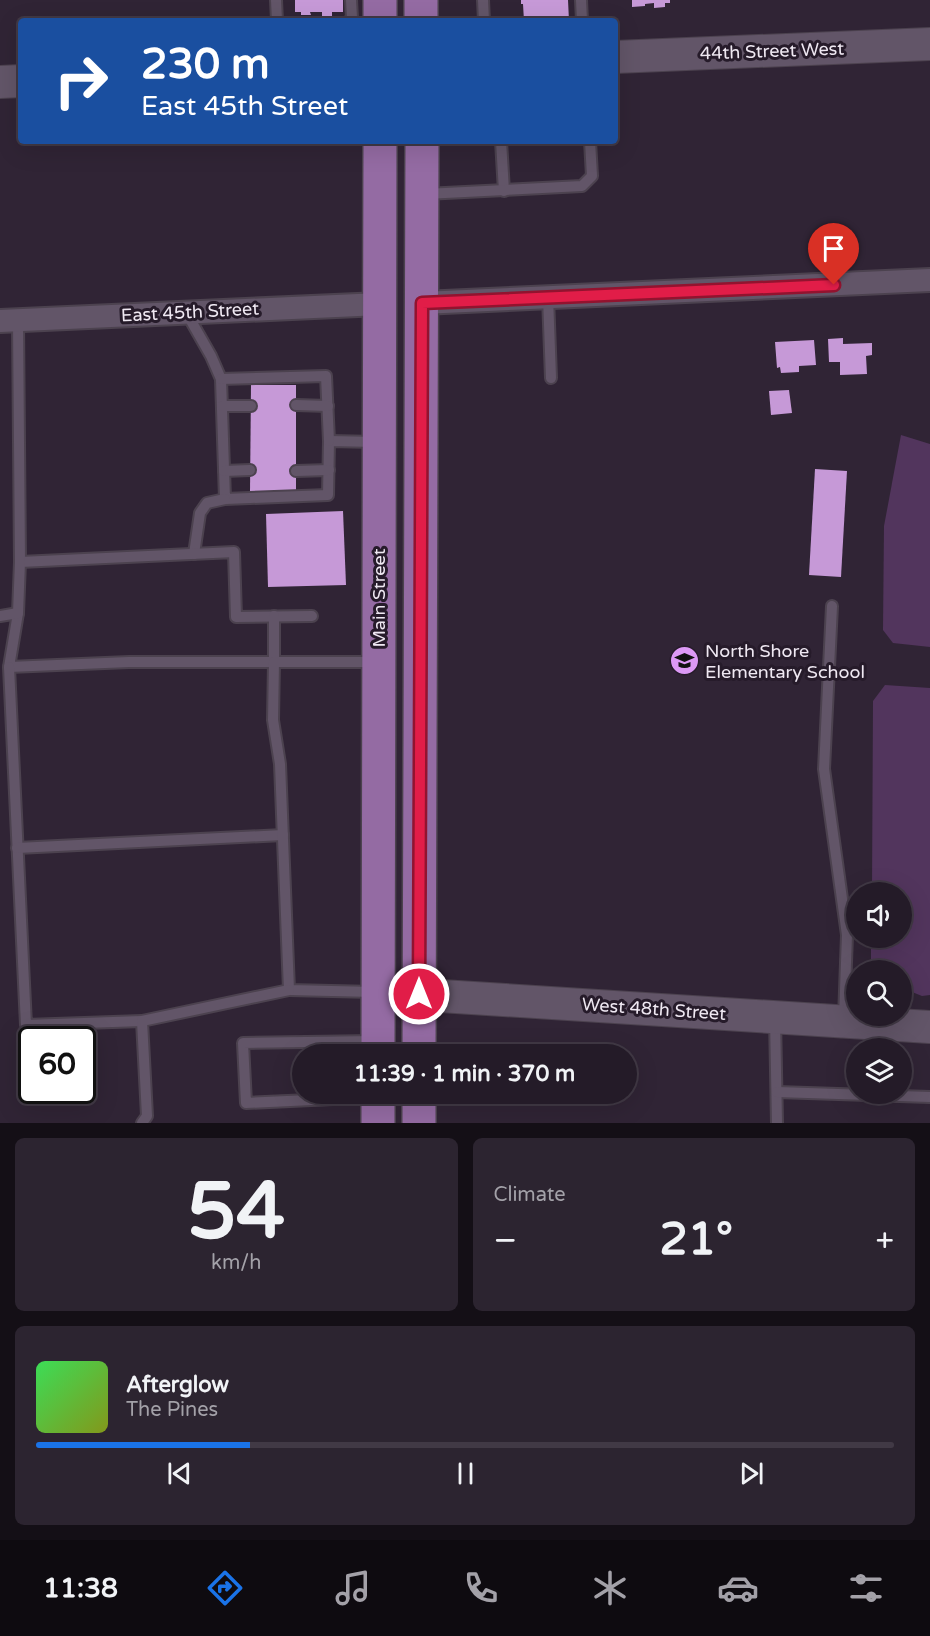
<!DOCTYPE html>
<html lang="en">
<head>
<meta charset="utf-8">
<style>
	body { margin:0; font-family:"Varela Round",sans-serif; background:#2c2430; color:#f1f3f6; height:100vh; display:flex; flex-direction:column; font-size:22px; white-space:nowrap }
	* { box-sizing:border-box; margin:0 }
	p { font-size:20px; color:#a3a1a8 }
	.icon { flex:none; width:33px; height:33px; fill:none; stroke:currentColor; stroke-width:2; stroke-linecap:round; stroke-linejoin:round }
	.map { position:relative; height:1123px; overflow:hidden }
	.sheet { display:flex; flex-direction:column; gap:15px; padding:15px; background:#140f16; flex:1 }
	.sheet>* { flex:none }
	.top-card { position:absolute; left:18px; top:18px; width:600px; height:126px; border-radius:6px; box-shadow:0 6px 24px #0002,0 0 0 2px #413945; background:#1a4fa0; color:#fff; overflow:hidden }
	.tools { position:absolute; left:846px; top:882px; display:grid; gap:12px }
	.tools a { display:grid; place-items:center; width:66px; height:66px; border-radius:50%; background:#241b28; box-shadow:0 6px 24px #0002,0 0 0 2px #413945; font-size:30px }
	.speed { position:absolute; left:18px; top:1026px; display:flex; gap:12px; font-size:30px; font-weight:700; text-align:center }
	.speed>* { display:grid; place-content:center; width:78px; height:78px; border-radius:50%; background:#241b28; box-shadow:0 6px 24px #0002,0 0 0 2px #413945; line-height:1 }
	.speed .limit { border:3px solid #111; border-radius:9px; background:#fff; color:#111 }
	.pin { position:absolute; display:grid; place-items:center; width:51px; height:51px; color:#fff; margin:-62px -26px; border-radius:50% 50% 50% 0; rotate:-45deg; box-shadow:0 0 6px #0007 }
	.pin .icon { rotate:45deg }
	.me { position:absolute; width:66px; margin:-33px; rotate:0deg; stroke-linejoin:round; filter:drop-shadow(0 0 4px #0008) }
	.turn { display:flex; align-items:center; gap:21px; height:126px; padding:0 24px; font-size:27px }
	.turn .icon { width:78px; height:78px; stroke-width:2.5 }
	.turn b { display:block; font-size:42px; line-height:51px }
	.big { font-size:45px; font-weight:800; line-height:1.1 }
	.sheet .card { flex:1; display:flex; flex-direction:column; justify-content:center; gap:9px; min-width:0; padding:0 21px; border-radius:9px; background:#2c2430 }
	.sheet .dial { align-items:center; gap:0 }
	.dial b { font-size:78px; line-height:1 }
	.song { display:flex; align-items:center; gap:18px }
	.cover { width:72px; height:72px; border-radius:9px; background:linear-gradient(135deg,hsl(130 70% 55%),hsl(70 70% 35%)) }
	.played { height:6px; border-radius:3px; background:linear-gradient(90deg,#1a73e8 25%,#413945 25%) }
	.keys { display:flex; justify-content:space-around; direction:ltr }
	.heat { display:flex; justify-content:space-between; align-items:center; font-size:33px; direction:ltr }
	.sheet .tiles { flex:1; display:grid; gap:15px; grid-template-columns:1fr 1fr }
	.card:last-child { grid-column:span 2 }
	.trip { position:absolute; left:292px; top:1044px; width:345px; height:60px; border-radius:30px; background:#241b28; box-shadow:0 6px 24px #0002,0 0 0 2px #413945; font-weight:800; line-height:60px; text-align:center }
	.tabs { display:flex; height:96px; justify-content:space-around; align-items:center; background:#0e0b10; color:#a3a1a8 }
	.tabs .icon { width:42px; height:42px }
	.tabs .current { color:#1a73e8 }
	.tabs b { font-size:27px; color:#f1f3f6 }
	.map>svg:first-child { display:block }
	.green { fill:#52355d }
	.building { fill:#c699d7 }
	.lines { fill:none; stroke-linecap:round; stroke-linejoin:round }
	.lane-casing { stroke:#4c424f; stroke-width:14 }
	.street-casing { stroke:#4c424f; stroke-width:26 }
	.secondary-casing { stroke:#4c424f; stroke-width:34 }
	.primary-casing { stroke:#4c424f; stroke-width:36 }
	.lane { stroke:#625568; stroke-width:10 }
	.street { stroke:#625568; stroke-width:22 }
	.secondary { stroke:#625568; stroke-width:32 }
	.primary { stroke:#946ba3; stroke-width:33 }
	.route-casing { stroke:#92132f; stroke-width:15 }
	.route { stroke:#e11d48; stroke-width:10 }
	.labels { text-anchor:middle; stroke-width:6; stroke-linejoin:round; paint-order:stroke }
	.street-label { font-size:18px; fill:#efe8f2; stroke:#261b2a }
	.poi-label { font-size:18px; fill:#efe8f2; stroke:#261b2a; text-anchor:start }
</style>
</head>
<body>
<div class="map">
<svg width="930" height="1123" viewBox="0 0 930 1123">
	<rect width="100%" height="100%" fill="#302435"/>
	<g class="green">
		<path d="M 901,435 L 930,444 L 930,647 L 893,643 L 883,630 L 884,526 Z"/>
		<path d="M 885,685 L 930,688 L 930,995 L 922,996 L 902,988 L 902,970 L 871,970 L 871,938 L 902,938 L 902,892 L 872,892 L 873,701 Z"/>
	</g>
	<g class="building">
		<path d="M 295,0 L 343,0 L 343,12 L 332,12 L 332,16 L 322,16 L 322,12 L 310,12 L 311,15 L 301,15 L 301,12 L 295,12 Z"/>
		<path d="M 521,0 L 568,0 L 569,21 L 524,21 L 523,4 L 521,4 Z"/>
		<path d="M 632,0 L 670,0 L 670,3 L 665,3 L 665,7 L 654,8 L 654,3 L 645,4 L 645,6 L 632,7 Z"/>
		<path d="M 843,338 L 843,344 L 872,343 L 872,355 L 866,356 L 867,374 L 840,375 L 840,362 L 829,362 L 828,339 Z"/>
		<path d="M 814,340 L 816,365 L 799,366 L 799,372 L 781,373 L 780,367 L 777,368 L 775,342 Z"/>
		<path d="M 251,385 L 296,385 L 296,492 L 250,492 Z"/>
		<path d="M 789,390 L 792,413 L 771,415 L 769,391 Z"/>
		<path d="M 815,469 L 847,471 L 841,577 L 809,575 Z"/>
		<path d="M 343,511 L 346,585 L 268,587 L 266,514 Z"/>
	</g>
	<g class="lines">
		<defs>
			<g id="lane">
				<path d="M 276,0 L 277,21"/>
				<path d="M 483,0 L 484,21"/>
				<path d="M 581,0 L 582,21"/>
				<path d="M 349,21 L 352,18 L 351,0"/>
				<path d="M 501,141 L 504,191"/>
				<path d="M 425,194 L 582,186 L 592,176 L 590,141"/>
				<path d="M 548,297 L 551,378"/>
				<path d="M 186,312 L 211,356 L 221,379 L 225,499 L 328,495 L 329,441 L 377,442"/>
				<path d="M 221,379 L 326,376 L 329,441"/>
				<path d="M 296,405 L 328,406"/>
				<path d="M 222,406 L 251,406"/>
				<path d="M 224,471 L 250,470"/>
				<path d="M 296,471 L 329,470"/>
				<path d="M 194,554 L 200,513 L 207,503 L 225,499"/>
				<path d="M 20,562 L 234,552 L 236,617 L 312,616"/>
				<path d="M 832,606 L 824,769 L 847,935 L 844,1018"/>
				<path d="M 18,613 L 9,667 L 129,662 L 274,662 L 274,616"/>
				<path d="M 0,616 L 18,613 L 20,562 L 18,321"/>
				<path d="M 9,667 L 26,1025 L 142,1021"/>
				<path d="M 17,848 L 283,835"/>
				<path d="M 375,992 L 289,990 L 280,764 L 273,720 L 274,662 L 375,662"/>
				<path d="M 775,1018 L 777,1123"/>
				<path d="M 374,1041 L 243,1043 L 246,1103 L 375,1097"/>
				<path d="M 777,1092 L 930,1097"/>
				<path d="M 142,1123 L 147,1116 L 142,1021 L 289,990"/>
			</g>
			<g id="street">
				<path d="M 422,303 L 930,280"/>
				<path d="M 0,321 L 380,304"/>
			</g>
			<g id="secondary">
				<path d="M 615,57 L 930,44"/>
				<path d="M 0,82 L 21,81"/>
				<path d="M 378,992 L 930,1027"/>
			</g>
			<g id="primary">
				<path d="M 421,0 L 421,21"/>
				<path d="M 380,21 L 380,0"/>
				<path d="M 378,1054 L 380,141"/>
				<path d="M 419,1054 L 422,141"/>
				<path d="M 378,1123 L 378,1094"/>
				<path d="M 419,1123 L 419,1094"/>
			</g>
		</defs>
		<use href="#lane" class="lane-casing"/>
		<use href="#street" class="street-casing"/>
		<use href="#secondary" class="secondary-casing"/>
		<use href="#primary" class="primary-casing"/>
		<use href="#lane" class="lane"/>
		<use href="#street" class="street"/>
		<use href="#secondary" class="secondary"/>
		<use href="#primary" class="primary"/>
	</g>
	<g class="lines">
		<defs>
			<path id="route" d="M 419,994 L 422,303 L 834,285"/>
		</defs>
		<use href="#route" class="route-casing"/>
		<use href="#route" class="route"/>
	</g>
	<defs>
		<symbol id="school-disc" viewBox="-11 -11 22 22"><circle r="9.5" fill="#dc99f5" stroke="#261b2a"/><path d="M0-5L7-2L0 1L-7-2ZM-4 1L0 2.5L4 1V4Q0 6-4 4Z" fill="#111"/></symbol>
	</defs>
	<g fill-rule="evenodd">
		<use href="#school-disc" x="668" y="644" width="33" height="33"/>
	</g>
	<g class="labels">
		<g class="street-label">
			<text transform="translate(772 51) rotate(-2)" y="6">44th Street West</text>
			<text transform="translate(190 312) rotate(-3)" y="6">East 45th Street</text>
			<text transform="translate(379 598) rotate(-90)" y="6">Main Street</text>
			<text transform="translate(654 1009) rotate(4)" y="6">West 48th Street</text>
		</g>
		<g class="poi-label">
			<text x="705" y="657">North Shore<tspan x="705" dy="21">Elementary School</tspan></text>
		</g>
	</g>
</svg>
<div class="tools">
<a><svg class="icon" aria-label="sound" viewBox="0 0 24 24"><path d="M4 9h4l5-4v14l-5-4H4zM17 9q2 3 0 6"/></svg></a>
<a><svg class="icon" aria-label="search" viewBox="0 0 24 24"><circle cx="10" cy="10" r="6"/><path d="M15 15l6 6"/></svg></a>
<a><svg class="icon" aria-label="layers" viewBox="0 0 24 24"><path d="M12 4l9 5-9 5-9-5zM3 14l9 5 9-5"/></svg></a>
</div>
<div class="speed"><div class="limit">60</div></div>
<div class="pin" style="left:834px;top:285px;background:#d93025"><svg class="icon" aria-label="arrive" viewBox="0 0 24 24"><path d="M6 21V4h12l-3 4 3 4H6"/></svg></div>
<svg class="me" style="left:419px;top:994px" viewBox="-20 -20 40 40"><circle r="17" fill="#e11d48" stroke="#fff" stroke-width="3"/><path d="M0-11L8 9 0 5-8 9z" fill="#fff"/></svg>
<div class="trip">11:39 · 1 min · 370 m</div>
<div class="top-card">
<div class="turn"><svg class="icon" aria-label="right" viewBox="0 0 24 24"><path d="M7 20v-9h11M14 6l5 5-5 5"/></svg><div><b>230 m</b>East 45th Street</div></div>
</div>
</div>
<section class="sheet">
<div class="tiles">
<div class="card dial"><b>54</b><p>km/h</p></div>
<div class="card"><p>Climate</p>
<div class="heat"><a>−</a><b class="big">21°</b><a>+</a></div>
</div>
<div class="card">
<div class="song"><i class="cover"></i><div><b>Afterglow</b><p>The Pines</p></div></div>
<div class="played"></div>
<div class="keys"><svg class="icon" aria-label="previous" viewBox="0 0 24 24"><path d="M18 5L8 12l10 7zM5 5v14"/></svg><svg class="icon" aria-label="pause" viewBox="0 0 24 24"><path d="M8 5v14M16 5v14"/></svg><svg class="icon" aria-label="next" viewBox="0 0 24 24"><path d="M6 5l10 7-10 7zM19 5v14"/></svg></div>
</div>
</div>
</section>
<nav class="tabs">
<b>11:38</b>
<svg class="icon current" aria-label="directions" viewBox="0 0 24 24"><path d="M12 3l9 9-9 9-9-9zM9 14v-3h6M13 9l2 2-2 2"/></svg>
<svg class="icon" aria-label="music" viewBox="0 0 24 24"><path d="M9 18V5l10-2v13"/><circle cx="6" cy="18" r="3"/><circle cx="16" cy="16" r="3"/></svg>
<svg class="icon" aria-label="phone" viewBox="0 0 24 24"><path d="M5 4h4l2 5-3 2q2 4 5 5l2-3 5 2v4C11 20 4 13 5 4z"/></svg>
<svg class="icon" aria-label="climate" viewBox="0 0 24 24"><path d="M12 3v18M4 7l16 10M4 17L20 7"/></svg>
<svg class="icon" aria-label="car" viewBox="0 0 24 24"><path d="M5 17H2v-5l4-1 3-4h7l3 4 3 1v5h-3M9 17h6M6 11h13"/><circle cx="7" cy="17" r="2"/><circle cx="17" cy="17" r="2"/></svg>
<svg class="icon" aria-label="filters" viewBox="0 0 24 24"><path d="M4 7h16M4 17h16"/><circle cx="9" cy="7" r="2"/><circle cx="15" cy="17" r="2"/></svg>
</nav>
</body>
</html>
